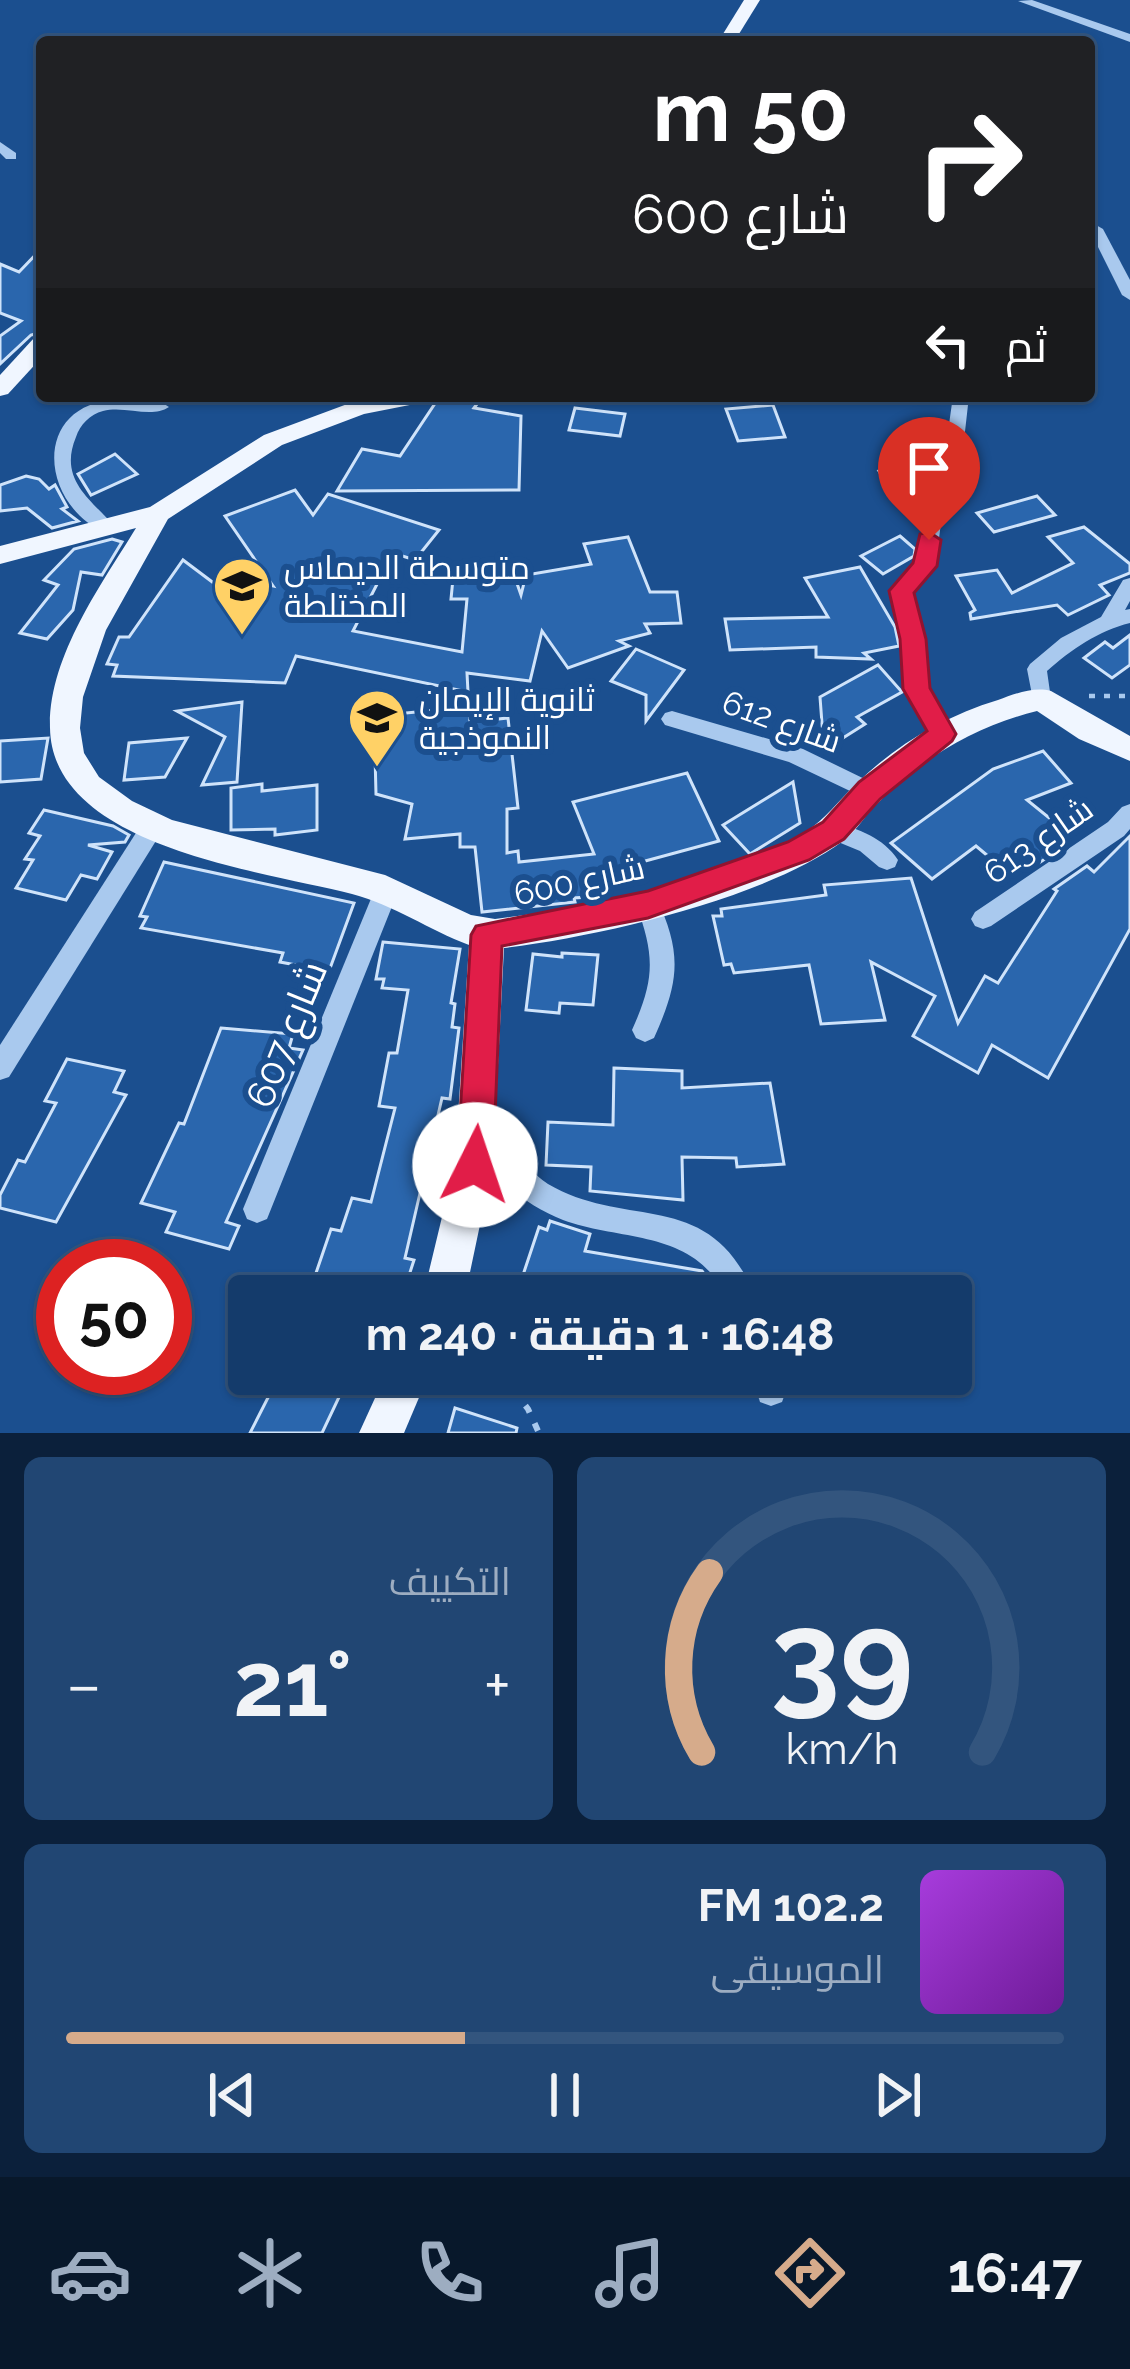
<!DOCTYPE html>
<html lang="ar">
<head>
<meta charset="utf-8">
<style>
	body { margin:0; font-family:Raleway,Cairo,sans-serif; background:#214673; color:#f1f3f6; direction:rtl; height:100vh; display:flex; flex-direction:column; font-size:45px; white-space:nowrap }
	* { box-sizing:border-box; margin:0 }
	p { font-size:39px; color:#9dadc1 }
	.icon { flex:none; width:66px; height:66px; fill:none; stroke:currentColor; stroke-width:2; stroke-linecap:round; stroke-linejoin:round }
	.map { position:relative; height:1433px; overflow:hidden; direction:ltr }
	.panel { display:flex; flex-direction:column; gap:24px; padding:24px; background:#0b203b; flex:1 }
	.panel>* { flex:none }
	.guide { position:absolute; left:36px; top:36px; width:1059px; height:366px; border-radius:12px; box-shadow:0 3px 9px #0004,0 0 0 3px #33557e; direction:rtl; background:#202124; color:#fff; overflow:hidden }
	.speed { position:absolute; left:36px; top:1239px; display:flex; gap:24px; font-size:60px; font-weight:700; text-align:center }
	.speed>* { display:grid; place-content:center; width:156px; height:156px; border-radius:50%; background:#143b6b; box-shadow:0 3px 9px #0004,0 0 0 3px #33557e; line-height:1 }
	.speed .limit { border:18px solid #d22; background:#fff; color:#111 }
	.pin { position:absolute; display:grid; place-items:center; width:102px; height:102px; color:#fff; margin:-123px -51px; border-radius:50% 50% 50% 0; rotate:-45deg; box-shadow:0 0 12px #0007 }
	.pin .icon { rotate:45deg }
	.me { position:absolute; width:132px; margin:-66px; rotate:4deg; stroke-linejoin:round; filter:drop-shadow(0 0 9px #0008) }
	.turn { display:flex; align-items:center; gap:42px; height:252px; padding:0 48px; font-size:54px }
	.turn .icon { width:156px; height:156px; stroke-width:2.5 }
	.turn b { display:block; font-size:84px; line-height:102px }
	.then { display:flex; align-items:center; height:114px; padding:0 48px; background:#0003; gap:24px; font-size:45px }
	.big { font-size:90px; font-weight:700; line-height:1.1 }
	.panel .widget { flex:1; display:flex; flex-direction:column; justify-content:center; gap:18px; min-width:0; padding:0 42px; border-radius:18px; background:#214673 }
	.panel .dial { align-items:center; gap:0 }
	.dial svg { height:312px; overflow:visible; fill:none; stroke:#33557e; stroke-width:7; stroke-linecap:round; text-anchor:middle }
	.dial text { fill:#f1f3f6; stroke:none }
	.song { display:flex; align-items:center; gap:36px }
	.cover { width:144px; height:144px; border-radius:18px; background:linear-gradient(135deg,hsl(280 70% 55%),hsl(280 70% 35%)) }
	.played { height:12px; border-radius:6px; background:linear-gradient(90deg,#d6ab8b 40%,#33557e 40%) }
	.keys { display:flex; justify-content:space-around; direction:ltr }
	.heat { display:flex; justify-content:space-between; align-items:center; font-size:66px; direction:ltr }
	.panel .tiles { flex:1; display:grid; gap:24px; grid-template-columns:1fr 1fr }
	.widget:last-child { grid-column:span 2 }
	.trip { position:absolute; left:228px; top:1275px; width:744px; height:120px; border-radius:12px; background:#143b6b; box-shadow:0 3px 9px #0004,0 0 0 3px #33557e; font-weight:700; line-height:120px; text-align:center; direction:rtl }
	.dock { display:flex; height:192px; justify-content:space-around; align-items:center; background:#08182b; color:#9dadc1 }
	.dock .icon { width:84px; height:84px }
	.dock .on { color:#d6ab8b }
	.dock b { font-size:54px; color:#f1f3f6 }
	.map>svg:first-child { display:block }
	.building { fill:#2a66ad; stroke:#cfe3fa; stroke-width:3 }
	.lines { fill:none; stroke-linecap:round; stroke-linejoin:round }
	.path-far1 { stroke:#a9c9ee; stroke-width:4.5; stroke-dasharray:6 9; stroke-linecap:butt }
	.path { stroke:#a9c9ee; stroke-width:6; stroke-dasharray:8 12; stroke-linecap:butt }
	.minor { fill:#a9c9ee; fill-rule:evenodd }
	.major { fill:#f0f6ff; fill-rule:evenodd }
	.route { fill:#e11d48; stroke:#92132f; stroke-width:3 }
	.labels { text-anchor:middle; stroke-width:12; stroke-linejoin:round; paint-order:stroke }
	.poi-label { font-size:33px; fill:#fff; stroke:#1b4f8f; text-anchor:start }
	.street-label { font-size:33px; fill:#fff; stroke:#1b4f8f }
	.near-street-label { font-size:39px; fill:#fff; stroke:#1b4f8f }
</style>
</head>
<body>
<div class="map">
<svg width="1130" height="1433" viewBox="0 0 1130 1433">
	<rect width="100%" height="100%" fill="#1b4f8f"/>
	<g class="building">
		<path d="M 42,248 L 42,332 L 31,335 L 0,364 L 0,336 L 21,321 L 0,313 L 0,264 L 19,272 Z"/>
		<path d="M 440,396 L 483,396 L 474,408 L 521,416 L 519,490 L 337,491 L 362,449 L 400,456 Z"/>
		<path d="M 773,405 L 785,437 L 738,441 L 726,409 Z"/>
		<path d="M 575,408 L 625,414 L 620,436 L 569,430 Z"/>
		<path d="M 115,454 L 137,474 L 91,495 L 78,474 Z"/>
		<path d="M 926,462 L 935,476 L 932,483 L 891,491 L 879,471 Z"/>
		<path d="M 26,476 L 39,479 L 49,489 L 55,485 L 67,507 L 62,509 L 78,521 L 52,528 L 27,508 L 0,511 L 0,485 Z"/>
		<path d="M 295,490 L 313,515 L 328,494 L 439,530 L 415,560 L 393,553 L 353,631 L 462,652 L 467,599 L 451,599 L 454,568 L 512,569 L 521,595 L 526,575 L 591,564 L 584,544 L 628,537 L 650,592 L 677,592 L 681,623 L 645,624 L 650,633 L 619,641 L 629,646 L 568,668 L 542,631 L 530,681 L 467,673 L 468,692 L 296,656 L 285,683 L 113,676 L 117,665 L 107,664 L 119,637 L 129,637 L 183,560 L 215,584 L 222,574 L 273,586 L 225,516 Z"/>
		<path d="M 1037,496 L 1055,515 L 994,532 L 977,513 Z"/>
		<path d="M 1084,527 L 1130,564 L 1130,573 L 1100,585 L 1109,595 L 1068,615 L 1057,605 L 971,619 L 970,613 L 975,610 L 956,576 L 997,570 L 1012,593 L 1073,563 L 1048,537 Z"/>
		<path d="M 900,536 L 915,549 L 914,556 L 883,574 L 861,556 Z"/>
		<path d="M 112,539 L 122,542 L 102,575 L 81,572 L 73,610 L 47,639 L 20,633 L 58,585 L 44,580 L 74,549 Z"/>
		<path d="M 860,567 L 895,627 L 899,646 L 864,653 L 871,659 L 816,657 L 816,647 L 730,650 L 725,619 L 828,617 L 805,578 Z"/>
		<path d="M 1130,635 L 1130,665 L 1112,678 L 1084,658 L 1105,642 L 1113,648 Z"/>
		<path d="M 636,649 L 684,670 L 646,721 L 646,695 L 611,681 Z"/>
		<path d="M 878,665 L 902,692 L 857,717 L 865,724 L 824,750 L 820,697 Z"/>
		<path d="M 242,702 L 237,782 L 202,785 L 225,737 L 177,711 Z"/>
		<path d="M 469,707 L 470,722 L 508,718 L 518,808 L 507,809 L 507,853 L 518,851 L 519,862 L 594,854 L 573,802 L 687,773 L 719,841 L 590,876 L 589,897 L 574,898 L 575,902 L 482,912 L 475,847 L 460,847 L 460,834 L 405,839 L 412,804 L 376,794 L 374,716 Z"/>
		<path d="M 48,738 L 41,779 L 0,782 L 0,741 Z"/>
		<path d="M 187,738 L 165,777 L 124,780 L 129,743 Z"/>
		<path d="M 1043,751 L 1071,783 L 1027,800 L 1063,829 L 1052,838 L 1063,847 L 1030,869 L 1021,862 L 1007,872 L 976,846 L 932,879 L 891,843 L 993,769 Z"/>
		<path d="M 793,782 L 800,823 L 750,854 L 723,825 Z"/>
		<path d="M 262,784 L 262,791 L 317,785 L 317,830 L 275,835 L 275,829 L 231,830 L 231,788 Z"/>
		<path d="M 44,810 L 113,826 L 129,835 L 125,842 L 88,845 L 112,852 L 97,879 L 81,875 L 66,900 L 16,888 L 33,860 L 25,859 L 40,836 L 29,833 Z"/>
		<path d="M 1130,836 L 1130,929 L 1048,1078 L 992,1045 L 978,1073 L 913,1036 L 935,996 L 871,962 L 885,1020 L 821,1024 L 809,965 L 734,973 L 731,964 L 724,965 L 713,916 L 722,916 L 721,909 L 826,895 L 824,885 L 911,878 L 958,1023 L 985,976 L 998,983 L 1057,891 L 1054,889 L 1087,866 L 1094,872 Z"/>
		<path d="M 164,862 L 354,903 L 329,971 L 280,962 L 283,953 L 141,928 L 147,917 L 140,916 Z"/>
		<path d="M 383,942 L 460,949 L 451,1003 L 455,1004 L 452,1027 L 459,1028 L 450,1099 L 442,1098 L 405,1258 L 414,1260 L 403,1294 L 316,1273 L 331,1229 L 341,1231 L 352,1198 L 371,1202 L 395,1108 L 379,1106 L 389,1053 L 397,1053 L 408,990 L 382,988 L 384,979 L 376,979 Z"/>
		<path d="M 562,953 L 598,955 L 593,1005 L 560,1003 L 559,1013 L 526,1010 L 533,954 L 562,957 Z"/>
		<path d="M 221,1028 L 293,1034 L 289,1048 L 303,1050 L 226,1222 L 239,1226 L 229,1249 L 166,1232 L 175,1212 L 141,1203 L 179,1123 L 184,1124 Z"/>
		<path d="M 67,1059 L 124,1071 L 114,1092 L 126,1095 L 56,1222 L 0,1208 L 0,1195 L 18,1160 L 25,1162 L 56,1103 L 45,1101 Z"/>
		<path d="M 614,1068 L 682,1071 L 682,1088 L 770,1083 L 784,1164 L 737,1167 L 736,1158 L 682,1157 L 683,1200 L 590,1191 L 591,1167 L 546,1165 L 548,1122 L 613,1125 Z"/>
		<path d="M 550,1221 L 590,1234 L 585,1251 L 702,1271 L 721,1296 L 516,1296 L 539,1227 L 547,1230 Z"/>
		<path d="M 280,1374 L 350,1374 L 322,1433 L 250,1433 Z"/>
		<path d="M 455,1408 L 517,1428 L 516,1433 L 448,1433 Z"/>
	</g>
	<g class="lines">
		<path class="path-far1" d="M 1089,696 L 1130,696"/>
		<path class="path" d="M 501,1374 L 528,1409 L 539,1433"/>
		<g class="minor">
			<path d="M 1032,0 L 1130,34 L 1130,42 L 1018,1 Z"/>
			<path d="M 1050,37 L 1055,42 L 1016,42 L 1022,38 Z"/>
			<path d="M 0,142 L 16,153 L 16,159 L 6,159 L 0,153 Z"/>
			<path d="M 1096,225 L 1103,229 L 1130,280 L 1130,300 L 1122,295 L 1089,229 Z"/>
			<path d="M 953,396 L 969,396 L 961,467 L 942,516 L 936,560 L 911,592 L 923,639 L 926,689 L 953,734 L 950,740 L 934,740 L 906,689 L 903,639 L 891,591 L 918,558 L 924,516 L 943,467 Z"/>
			<path d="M 118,400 L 161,402 L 169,407 C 151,419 125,405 103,411 C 90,414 80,425 76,437 C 58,480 91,499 115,527 L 106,533 C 38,504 32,402 118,400 Z"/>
			<path d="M 1130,578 L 1130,601 L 1125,610 L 1130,609 L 1130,623 C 1098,631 1072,649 1047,671 L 1051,699 L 1041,707 L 1034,705 L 1027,669 L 1030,664 L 1061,638 L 1101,617 L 1123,580 Z"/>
			<path d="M 672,711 L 803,749 L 877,785 L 880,791 L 877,797 L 869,800 L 789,762 L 665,725 L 661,719 L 665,713 Z"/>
			<path d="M 1130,804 L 1130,829 L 1124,836 L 991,926 L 983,929 L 975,926 L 971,919 L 975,912 L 1108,822 L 1122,807 Z"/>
			<path d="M 151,820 L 159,822 L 162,829 L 159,836 L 9,1077 L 0,1080 L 0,1045 L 143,822 Z"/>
			<path d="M 834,821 C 859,830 883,837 898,860 L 895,867 L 887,870 L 879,867 L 860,851 L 826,837 L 823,830 L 826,823 Z"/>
			<path d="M 387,879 L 395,882 L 399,889 L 267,1219 L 257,1223 L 247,1219 L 243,1209 L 375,889 L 379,882 Z"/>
			<path d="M 648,894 L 656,897 C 683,954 679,982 654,1038 L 645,1042 L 636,1038 L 632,1030 C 655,979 655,956 636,904 L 640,897 Z"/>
			<path d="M 478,1112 C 501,1122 520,1167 548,1184 C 628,1231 710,1186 755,1296 L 726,1296 C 693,1229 624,1242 563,1220 C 519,1203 483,1168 465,1125 L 469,1116 Z"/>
			<path d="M 751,1374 L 781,1374 L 786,1391 L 782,1402 L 771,1406 L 760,1402 Z"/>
		</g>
		<g class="major">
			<path d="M 744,0 L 760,0 L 734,42 L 718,42 Z"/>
			<path d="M 42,336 L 42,357 L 8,394 L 0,396 L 0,375 L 34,338 Z"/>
			<path d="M 383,396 L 434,396 L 430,401 L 364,414 L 282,445 L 168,519 L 106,630 L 83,697 L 80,728 L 84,753 L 99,777 L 132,801 L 172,820 L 385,875 L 471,915 L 495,919 C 591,907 720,883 804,833 C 826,819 838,801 857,783 C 897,744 945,716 998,700 C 1015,694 1034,686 1051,691 L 1130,736 L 1130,761 L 1079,739 L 1037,711 C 977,726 923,757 880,801 C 866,813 858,830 843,841 C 764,899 601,936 504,948 L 493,1163 L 465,1296 L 423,1296 L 455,1163 L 469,945 C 429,930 394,905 352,894 C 265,871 52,848 50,728 C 48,658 101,585 136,528 L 0,564 L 0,546 L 150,507 L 264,435 L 350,403 Z"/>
			<path d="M 386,1374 L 429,1374 L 404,1433 L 359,1433 Z"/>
		</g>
	</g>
	<path class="route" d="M 929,532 L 941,540 L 937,566 L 914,593 L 926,639 L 930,688 L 956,734 L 952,741 L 880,799 L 844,839 L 809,860 L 648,918 L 502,946 L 493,1165 L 487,1178 L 475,1183 L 462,1178 L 457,1165 L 471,935 L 476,926 L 648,891 L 788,842 L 823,822 L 859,782 L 927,731 L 903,689 L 900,639 L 889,591 L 913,563 L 920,534 Z"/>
	<defs>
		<symbol id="school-pin" viewBox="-11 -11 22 30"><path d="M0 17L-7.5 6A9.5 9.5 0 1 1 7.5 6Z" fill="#ffd166" stroke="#1b4f8f"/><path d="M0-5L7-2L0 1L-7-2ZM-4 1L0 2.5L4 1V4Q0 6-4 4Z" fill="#111"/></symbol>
	</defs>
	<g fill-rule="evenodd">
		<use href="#school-pin" x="209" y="553" width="66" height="90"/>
		<use href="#school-pin" x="344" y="685" width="66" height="90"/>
	</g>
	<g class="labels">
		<g class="poi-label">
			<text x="284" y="579">متوسطة الديماس<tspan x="284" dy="38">المختلطة</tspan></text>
			<text x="419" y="711">ثانوية الإيمان<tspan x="419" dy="38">النموذجية</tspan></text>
		</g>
		<g class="street-label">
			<text transform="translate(782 721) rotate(20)" y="12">شارع 612</text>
			<text transform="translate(1038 840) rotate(-35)" y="12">شارع 613</text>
			<text transform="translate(579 880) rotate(-12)" y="12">شارع 600</text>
		</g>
		<g class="near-street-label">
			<text transform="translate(286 1034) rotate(-68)" y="14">شارع 607</text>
		</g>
	</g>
</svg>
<div class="speed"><div class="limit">50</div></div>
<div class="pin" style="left:929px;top:540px;background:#d93025"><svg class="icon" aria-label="arrive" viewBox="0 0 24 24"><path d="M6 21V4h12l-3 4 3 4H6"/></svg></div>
<svg class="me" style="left:475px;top:1165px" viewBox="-20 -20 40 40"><circle r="19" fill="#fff"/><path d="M0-13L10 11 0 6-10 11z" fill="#e11d48"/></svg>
<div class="trip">16:48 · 1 دقيقة · 240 m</div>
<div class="guide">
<div class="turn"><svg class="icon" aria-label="right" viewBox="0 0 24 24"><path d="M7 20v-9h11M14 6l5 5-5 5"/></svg><div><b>50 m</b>شارع 600</div></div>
<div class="then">ثم<svg class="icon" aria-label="left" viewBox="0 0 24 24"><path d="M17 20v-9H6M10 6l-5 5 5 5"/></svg></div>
</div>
</div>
<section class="panel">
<div class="tiles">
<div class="widget dial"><svg viewBox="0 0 100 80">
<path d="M14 69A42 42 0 1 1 86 69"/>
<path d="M14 69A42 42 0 0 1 16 23" stroke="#d6ab8b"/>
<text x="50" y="56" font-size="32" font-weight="700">39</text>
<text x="50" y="72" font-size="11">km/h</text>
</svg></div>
<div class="widget"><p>التكييف</p>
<div class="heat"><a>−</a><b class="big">21°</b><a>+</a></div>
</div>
<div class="widget">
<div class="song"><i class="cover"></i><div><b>102.2 FM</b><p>الموسيقى</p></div></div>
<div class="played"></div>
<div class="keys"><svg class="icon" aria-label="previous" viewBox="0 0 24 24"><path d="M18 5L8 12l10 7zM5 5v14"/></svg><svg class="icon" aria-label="pause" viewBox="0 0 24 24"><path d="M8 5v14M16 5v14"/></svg><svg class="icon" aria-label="next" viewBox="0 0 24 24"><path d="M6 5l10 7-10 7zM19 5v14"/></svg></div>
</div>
</div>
</section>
<nav class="dock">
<b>16:47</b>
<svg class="icon on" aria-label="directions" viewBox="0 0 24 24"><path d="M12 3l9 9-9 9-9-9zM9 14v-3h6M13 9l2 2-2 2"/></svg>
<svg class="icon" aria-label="music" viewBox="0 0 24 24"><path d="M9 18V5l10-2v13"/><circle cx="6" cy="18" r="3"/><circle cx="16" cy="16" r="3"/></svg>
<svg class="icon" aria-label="phone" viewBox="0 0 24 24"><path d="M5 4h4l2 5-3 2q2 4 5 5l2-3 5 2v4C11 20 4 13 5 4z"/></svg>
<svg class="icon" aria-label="climate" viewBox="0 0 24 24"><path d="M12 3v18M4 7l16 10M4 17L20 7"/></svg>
<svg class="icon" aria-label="car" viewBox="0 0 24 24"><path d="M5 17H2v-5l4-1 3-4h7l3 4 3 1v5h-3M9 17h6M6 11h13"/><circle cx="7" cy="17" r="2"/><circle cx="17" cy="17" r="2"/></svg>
</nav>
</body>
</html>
